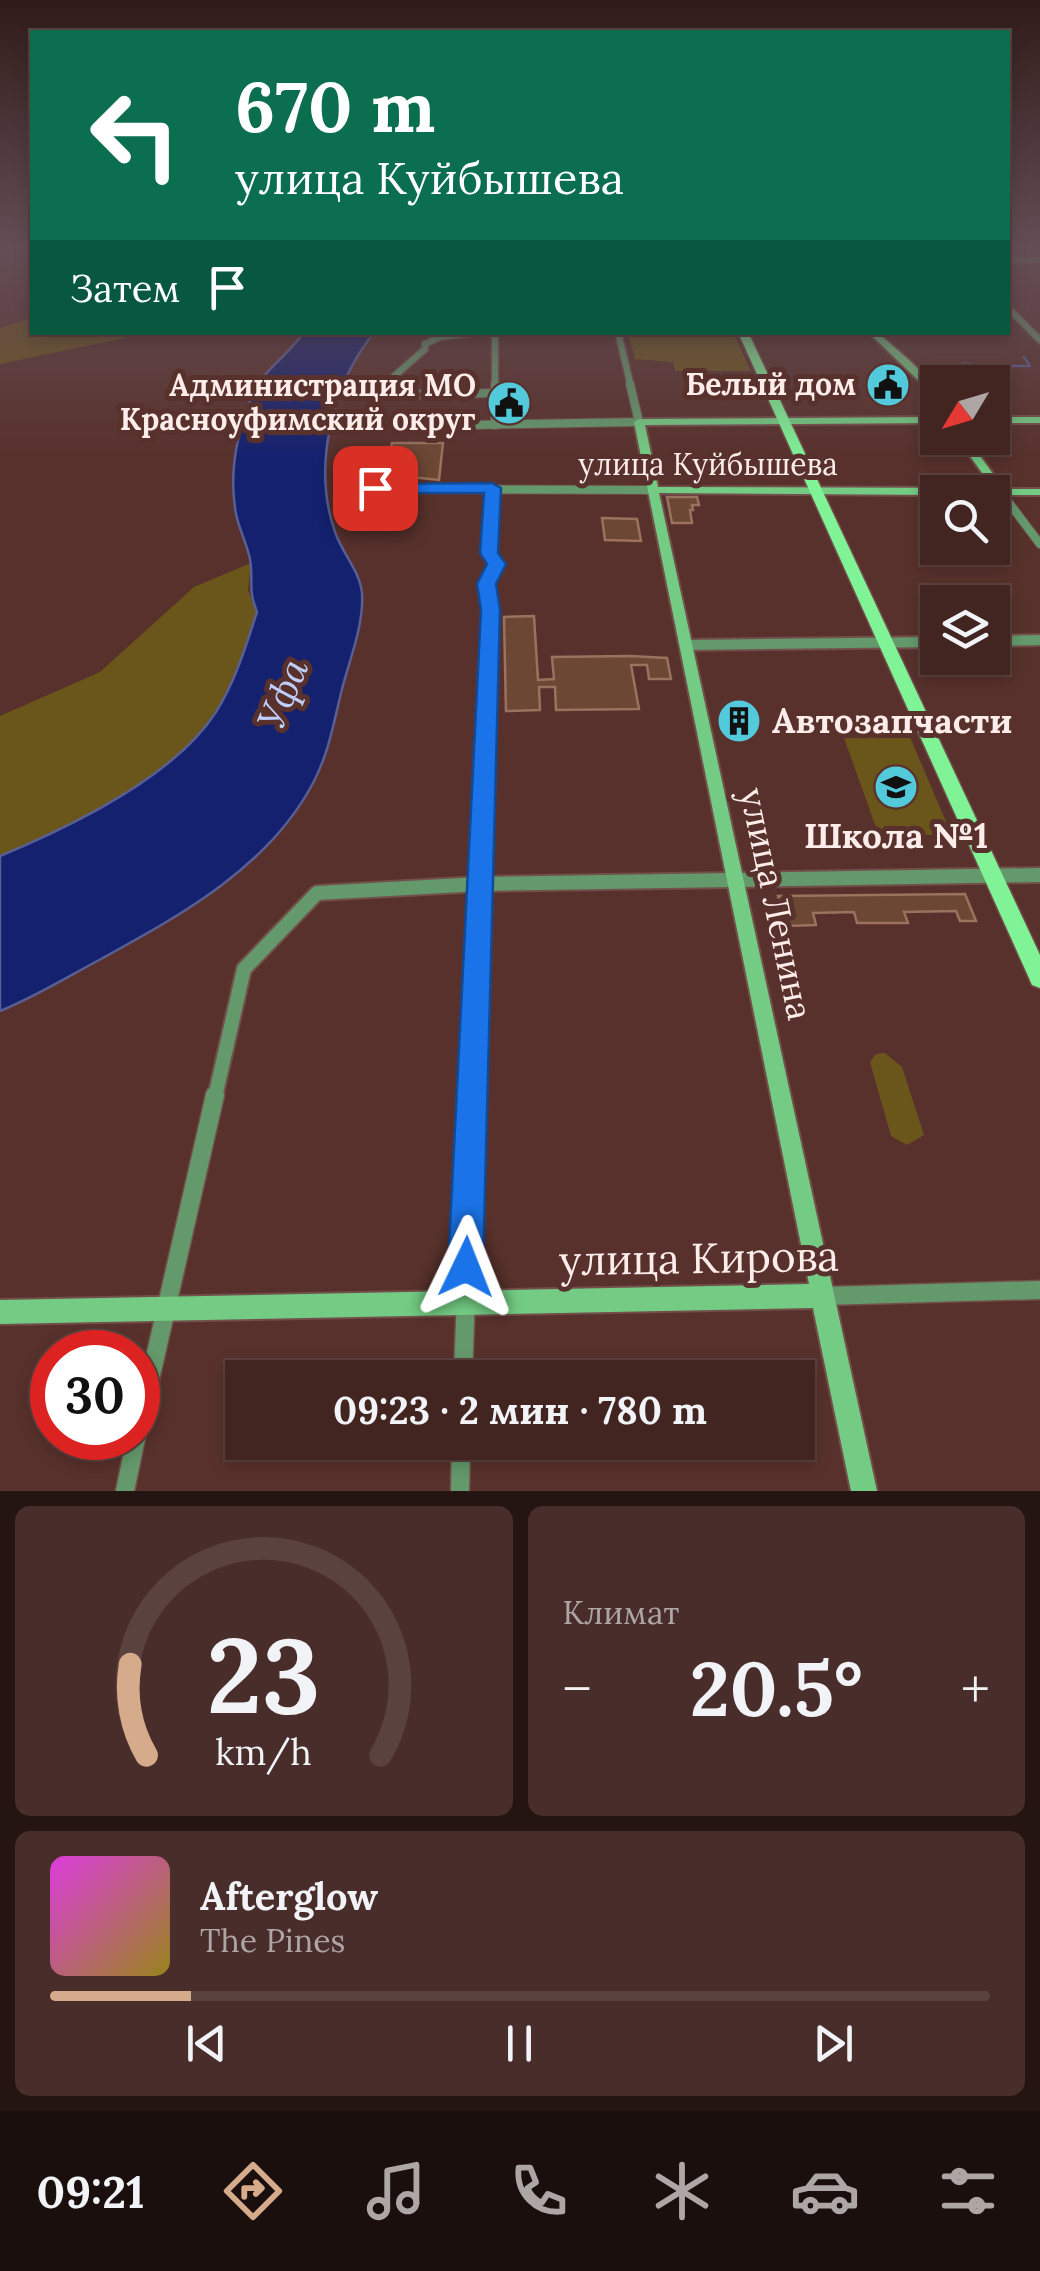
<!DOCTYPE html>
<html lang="ru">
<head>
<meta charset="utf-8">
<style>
	body { margin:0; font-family:Lora,serif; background:#492d2a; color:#f1f3f6; height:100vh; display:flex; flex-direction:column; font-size:38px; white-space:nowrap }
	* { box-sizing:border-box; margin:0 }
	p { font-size:32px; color:#aea5a5 }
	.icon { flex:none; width:55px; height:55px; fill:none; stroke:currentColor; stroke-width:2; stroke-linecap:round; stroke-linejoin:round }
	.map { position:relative; height:1491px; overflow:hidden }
	.drawer { display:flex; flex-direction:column; gap:15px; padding:15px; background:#241412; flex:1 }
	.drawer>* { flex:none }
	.top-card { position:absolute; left:30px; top:30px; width:980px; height:305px; border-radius:0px; box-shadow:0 5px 15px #0003,0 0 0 2px #5a423f; background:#0b6e4f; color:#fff; overflow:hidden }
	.needle { width:65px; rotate:232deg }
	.controls { position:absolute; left:920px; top:365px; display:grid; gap:20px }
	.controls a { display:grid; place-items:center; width:90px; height:90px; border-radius:0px; background:#422521; box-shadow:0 5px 15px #0003,0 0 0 2px #5a423f; font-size:50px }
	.speed { position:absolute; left:30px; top:1330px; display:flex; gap:20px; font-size:50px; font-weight:700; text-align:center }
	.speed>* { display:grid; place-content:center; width:130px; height:130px; border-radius:50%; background:#422521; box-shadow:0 5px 15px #0003,0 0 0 2px #5a423f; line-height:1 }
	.speed .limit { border:15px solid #d22; background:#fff; color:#111 }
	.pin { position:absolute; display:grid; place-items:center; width:85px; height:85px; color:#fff; margin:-42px; border-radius:20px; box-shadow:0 5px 15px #0006 }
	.me { position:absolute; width:110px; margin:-55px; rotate:2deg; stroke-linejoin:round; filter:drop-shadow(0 0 8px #0008) }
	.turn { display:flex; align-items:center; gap:35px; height:210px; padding:0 40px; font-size:45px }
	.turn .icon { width:130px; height:130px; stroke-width:2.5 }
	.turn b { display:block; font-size:70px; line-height:85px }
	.then { display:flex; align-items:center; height:95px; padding:0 40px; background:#0003; gap:20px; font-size:38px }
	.big { font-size:75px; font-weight:800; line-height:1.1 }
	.drawer .tile { flex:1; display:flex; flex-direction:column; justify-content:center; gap:15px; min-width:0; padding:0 35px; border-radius:15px; background:#492d2a }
	.drawer .dial { align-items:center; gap:0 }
	.dial svg { height:260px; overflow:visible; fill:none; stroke:#5a423f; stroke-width:7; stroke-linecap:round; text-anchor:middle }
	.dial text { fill:#f1f3f6; stroke:none }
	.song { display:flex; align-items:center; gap:30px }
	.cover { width:120px; height:120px; border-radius:15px; background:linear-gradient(135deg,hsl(300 70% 55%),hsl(50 70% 35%)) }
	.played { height:10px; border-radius:5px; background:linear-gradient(90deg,#d6ab8b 15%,#5a423f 15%) }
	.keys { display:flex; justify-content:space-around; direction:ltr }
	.heat { display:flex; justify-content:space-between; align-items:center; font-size:55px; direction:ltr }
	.drawer .tiles { flex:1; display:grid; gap:15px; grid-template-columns:1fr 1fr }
	.tile:last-child { grid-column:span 2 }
	.trip { position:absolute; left:225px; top:1360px; width:590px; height:100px; border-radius:0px; background:#422521; box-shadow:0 5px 15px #0003,0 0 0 2px #5a423f; font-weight:800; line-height:100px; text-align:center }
	.menu { display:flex; height:160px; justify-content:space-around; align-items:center; background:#1a0f0d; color:#aea5a5 }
	.menu .icon { width:70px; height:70px }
	.menu .selected { color:#d6ab8b }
	.menu b { font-size:45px; color:#f1f3f6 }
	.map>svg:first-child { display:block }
	.green { fill:#6a551b }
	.water { fill:#13216f; stroke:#595e94; stroke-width:2.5 }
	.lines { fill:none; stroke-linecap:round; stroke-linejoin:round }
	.stream { stroke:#595e94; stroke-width:2.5 }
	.building { fill:#6c4734; stroke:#9a725e; stroke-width:2.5 }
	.street-far4-casing { stroke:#724f4a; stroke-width:9 }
	.street-far3-casing { stroke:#724f4a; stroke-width:10 }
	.street-far2-casing { stroke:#724f4a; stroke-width:14 }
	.street-far1-casing { stroke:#724f4a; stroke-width:18 }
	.street-casing { stroke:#724f4a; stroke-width:21 }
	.secondary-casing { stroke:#724f4a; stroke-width:4 }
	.primary-casing { stroke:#724f4a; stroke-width:3 }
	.street-far4 { stroke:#64996c; stroke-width:6 }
	.street-far3 { stroke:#64996c; stroke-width:8 }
	.street-far2 { stroke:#64996c; stroke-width:10 }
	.street-far1 { stroke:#64996c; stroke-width:14 }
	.street { stroke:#64996c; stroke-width:18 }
	.secondary { fill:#74cc84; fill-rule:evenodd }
	.primary { fill:#80f397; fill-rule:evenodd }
	.route { fill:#1a73e8; stroke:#114b97; stroke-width:2.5 }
	.labels { text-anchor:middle; stroke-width:10; stroke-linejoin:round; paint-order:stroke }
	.far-poi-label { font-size:30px; font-weight:bold; fill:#fcecea; stroke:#58312c; text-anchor:end }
	.far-street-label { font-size:30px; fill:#fcecea; stroke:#58312c }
	.poi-label { font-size:35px; font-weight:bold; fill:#fcecea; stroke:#58312c; text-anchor:start }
	.street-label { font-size:35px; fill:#fcecea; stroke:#58312c }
	.water-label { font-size:38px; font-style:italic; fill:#becffc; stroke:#58312c }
	.near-street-label { font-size:42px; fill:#fcecea; stroke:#58312c }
</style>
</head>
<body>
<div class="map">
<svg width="1040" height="1491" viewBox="0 0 1040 1491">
	<rect width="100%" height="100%" fill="#58312c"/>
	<g class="green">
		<path d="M 32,318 L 32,332 L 148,333 L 0,364 L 0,328 Z"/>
		<path d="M 628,333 L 733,333 L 751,371 L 675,371 L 673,362 L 635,359 Z"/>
		<path d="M 251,563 L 248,590 L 257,612 C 245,645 235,682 216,712 C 175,777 70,827 0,856 L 0,716 L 100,672 L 194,587 Z"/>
		<path d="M 910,737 L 952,836 L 878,833 L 844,738 Z"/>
		<path d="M 885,1053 L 902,1067 L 924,1135 L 907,1145 L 891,1136 L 870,1062 L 876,1054 Z"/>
	</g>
	<path class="water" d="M 303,333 L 374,333 C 332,384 312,467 335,532 C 342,553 360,571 362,593 C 364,625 350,658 342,689 C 334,721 329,753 313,783 C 269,867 181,915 101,959 C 67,977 35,997 0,1011 L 0,856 C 70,827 174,777 216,712 C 235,682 246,646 257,612 C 247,586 254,582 250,559 C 247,544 239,529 236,514 C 228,471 237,431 254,392 C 266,367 289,355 303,333 Z"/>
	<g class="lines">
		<g class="stream">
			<path d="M 963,363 L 986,365"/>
			<path d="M 991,366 L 1030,366 L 1024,357"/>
		</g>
	</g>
	<g class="building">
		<path d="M 392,443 L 443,443 L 439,480 L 400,476 L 400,480 L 385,480 Z"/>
		<path d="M 667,497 L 697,497 L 699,505 L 692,505 L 693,510 L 690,510 L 692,523 L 672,523 Z"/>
		<path d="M 602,518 L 637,519 L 641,541 L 605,540 Z"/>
		<path d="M 534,616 L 538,680 L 554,679 L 552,657 L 630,656 L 667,658 L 671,679 L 649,679 L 647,665 L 631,665 L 639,709 L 556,710 L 555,687 L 539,687 L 540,710 L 506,711 L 504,617 Z"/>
		<path d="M 965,894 L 976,921 L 960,921 L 956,911 L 904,912 L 908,923 L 857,923 L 854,912 L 813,913 L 816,925 L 785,926 L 778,896 Z"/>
	</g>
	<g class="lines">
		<defs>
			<g id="street-far4">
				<path d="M 1008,260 L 1040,260"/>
				<path d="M 1008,308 L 1040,340"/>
				<path d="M 495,332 L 495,387"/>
				<path d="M 618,332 L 631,387"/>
				<path d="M 382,387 L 425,349 L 425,344 L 440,337 L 478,332"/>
			</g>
			<g id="street-far3">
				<path d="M 383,384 L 379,391 L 387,395 L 493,393"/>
				<path d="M 495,384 L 495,425"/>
				<path d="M 472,425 L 639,422 L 630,384"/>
				<path d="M 493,488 L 489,553 L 496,564"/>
				<path d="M 375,489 L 654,490"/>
				<path d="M 1000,491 L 1040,544"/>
			</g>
			<g id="street-far2">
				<path d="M 992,641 L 1040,640"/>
				<path d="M 687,645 L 938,642"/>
				<path d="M 484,795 L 490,611 L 487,584 L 494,561"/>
			</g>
			<g id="street-far1">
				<path d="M 215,1097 L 244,969 L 317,893 L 480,884 L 1040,875"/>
				<path d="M 473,1097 L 484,792"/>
			</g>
			<g id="street">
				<path d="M 823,1296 L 1040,1290"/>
				<path d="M 463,1378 L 473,1095"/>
				<path d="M 138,1432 L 215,1095"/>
				<path d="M 125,1491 L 136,1438"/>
				<path d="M 460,1491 L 461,1442"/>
			</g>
			<g id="secondary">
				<path d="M 868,332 L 877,332 C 895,349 938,379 938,404 L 918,380 Z"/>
				<path d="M 938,417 L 938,423 L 645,425 L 658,487 L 993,488 L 957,438 L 967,438 L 1004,489 L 1040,489 L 1040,495 L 992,495 L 992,492 L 938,492 L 938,495 L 659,493 L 877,1491 L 851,1491 L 813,1308 L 0,1324 L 0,1300 L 809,1284 L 634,422 L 639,419 Z"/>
				<rect x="992" y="417" width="48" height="6"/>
			</g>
			<path id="primary" d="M 738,332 L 748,332 L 1040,955 L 1040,988 L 1032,985 L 1029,978 Z"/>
		</defs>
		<use href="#street-far4" class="street-far4-casing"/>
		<use href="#street-far3" class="street-far3-casing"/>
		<use href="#street-far2" class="street-far2-casing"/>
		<use href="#street-far1" class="street-far1-casing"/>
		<use href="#street" class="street-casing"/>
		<use href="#secondary" class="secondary-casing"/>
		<use href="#primary" class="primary-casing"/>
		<use href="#street-far4" class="street-far4"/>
		<use href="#street-far3" class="street-far3"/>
		<use href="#street-far2" class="street-far2"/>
		<use href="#street-far1" class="street-far1"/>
		<use href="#street" class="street"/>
		<use href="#secondary" class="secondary"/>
		<use href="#primary" class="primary"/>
	</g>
	<linearGradient id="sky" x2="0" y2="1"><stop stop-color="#301b18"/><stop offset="0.54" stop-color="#644e56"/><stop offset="1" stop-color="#644e56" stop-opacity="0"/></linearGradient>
	<rect width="1040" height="459" fill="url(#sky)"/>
	<path class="route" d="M 492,483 L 501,488 L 498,553 L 506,564 L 496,584 L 500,610 L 483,1267 L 478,1280 L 466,1285 L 453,1280 L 448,1267 L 481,610 L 477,584 L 487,564 L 480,553 L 484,493 L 375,493 L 367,488 L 375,484 Z"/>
	<defs>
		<symbol id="civic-disc" viewBox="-11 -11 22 22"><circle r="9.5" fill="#53cadc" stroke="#58312c"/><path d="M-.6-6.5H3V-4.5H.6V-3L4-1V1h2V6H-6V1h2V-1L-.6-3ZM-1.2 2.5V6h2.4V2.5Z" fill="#111"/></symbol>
		<symbol id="building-disc" viewBox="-11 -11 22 22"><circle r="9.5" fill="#53cadc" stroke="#58312c"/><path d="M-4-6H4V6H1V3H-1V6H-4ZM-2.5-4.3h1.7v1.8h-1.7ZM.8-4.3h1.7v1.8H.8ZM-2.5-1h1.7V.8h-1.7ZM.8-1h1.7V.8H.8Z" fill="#111"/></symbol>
		<symbol id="school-disc" viewBox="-11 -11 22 22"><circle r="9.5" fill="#53cadc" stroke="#58312c"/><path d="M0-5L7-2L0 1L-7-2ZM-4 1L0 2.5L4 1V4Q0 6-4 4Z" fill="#111"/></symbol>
	</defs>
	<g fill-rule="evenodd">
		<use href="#civic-disc" x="863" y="360" width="50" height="50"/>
		<use href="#civic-disc" x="484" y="378" width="50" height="50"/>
		<use href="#building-disc" x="714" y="696" width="50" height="50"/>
		<use href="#school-disc" x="871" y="762" width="50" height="50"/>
	</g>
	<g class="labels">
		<g class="far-poi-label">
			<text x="856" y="395">Белый дом</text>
			<text x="476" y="396">Администрация МО<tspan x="476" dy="34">Красноуфимский округ</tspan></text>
		</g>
		<g class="far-street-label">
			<text x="708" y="475">улица Куйбышева</text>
		</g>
		<g class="poi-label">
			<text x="772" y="733">Автозапчасти</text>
			<text x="896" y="848" text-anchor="middle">Школа №1</text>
		</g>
		<g class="street-label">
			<text transform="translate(776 904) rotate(78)" y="12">улица Ленина</text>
		</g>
		<g class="water-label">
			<text transform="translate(283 694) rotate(-67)" y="13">Уфа</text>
		</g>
		<g class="near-street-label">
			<text transform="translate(699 1258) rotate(-1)" y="15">улица Кирова</text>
		</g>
	</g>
</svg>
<div class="controls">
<a><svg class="needle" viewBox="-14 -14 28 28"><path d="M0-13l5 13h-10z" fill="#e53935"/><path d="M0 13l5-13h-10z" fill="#aea5a5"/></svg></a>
<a><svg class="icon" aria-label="search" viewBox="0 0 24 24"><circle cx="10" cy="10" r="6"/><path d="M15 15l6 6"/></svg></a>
<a><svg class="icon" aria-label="layers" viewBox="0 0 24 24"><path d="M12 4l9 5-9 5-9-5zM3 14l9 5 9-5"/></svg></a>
</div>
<div class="speed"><div class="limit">30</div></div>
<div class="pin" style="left:375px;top:488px;background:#d93025"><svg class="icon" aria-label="arrive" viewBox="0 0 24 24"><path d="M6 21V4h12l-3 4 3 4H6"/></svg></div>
<svg class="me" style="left:466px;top:1267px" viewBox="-20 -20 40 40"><path d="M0-17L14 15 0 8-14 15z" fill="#1a73e8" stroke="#fff" stroke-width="4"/></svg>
<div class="trip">09:23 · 2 мин · 780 m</div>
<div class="top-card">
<div class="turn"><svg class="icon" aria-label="left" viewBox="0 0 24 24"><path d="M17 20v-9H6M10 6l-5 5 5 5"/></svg><div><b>670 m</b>улица Куйбышева</div></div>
<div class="then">Затем<svg class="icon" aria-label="arrive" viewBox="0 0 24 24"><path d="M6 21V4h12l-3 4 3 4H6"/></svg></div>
</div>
</div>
<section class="drawer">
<div class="tiles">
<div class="tile dial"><svg viewBox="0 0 100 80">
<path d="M14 69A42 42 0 1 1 86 69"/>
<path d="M14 69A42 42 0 0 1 9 41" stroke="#d6ab8b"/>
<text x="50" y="56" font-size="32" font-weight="700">23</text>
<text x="50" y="72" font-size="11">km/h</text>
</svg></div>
<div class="tile"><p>Климат</p>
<div class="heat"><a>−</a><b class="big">20.5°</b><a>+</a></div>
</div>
<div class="tile">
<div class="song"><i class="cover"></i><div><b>Afterglow</b><p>The Pines</p></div></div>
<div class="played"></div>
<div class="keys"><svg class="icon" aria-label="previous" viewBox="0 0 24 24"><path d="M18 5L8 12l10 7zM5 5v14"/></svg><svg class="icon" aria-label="pause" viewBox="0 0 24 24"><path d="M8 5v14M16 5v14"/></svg><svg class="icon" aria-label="next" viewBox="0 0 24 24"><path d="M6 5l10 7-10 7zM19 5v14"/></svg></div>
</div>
</div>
</section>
<nav class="menu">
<b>09:21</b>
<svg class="icon selected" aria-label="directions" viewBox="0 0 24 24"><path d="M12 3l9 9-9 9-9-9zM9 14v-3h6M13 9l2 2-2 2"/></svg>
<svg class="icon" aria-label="music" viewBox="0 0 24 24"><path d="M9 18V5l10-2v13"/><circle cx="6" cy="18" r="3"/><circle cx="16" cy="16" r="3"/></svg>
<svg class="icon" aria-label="phone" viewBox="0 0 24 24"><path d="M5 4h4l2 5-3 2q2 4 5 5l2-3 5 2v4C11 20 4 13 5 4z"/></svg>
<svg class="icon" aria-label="climate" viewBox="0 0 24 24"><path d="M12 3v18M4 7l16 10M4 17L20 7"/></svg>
<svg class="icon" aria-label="car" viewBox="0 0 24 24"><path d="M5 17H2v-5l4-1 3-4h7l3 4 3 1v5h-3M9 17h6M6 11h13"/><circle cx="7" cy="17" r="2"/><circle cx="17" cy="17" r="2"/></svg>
<svg class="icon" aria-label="filters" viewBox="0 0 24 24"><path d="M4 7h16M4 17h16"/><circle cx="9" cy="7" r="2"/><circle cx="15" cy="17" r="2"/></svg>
</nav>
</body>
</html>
